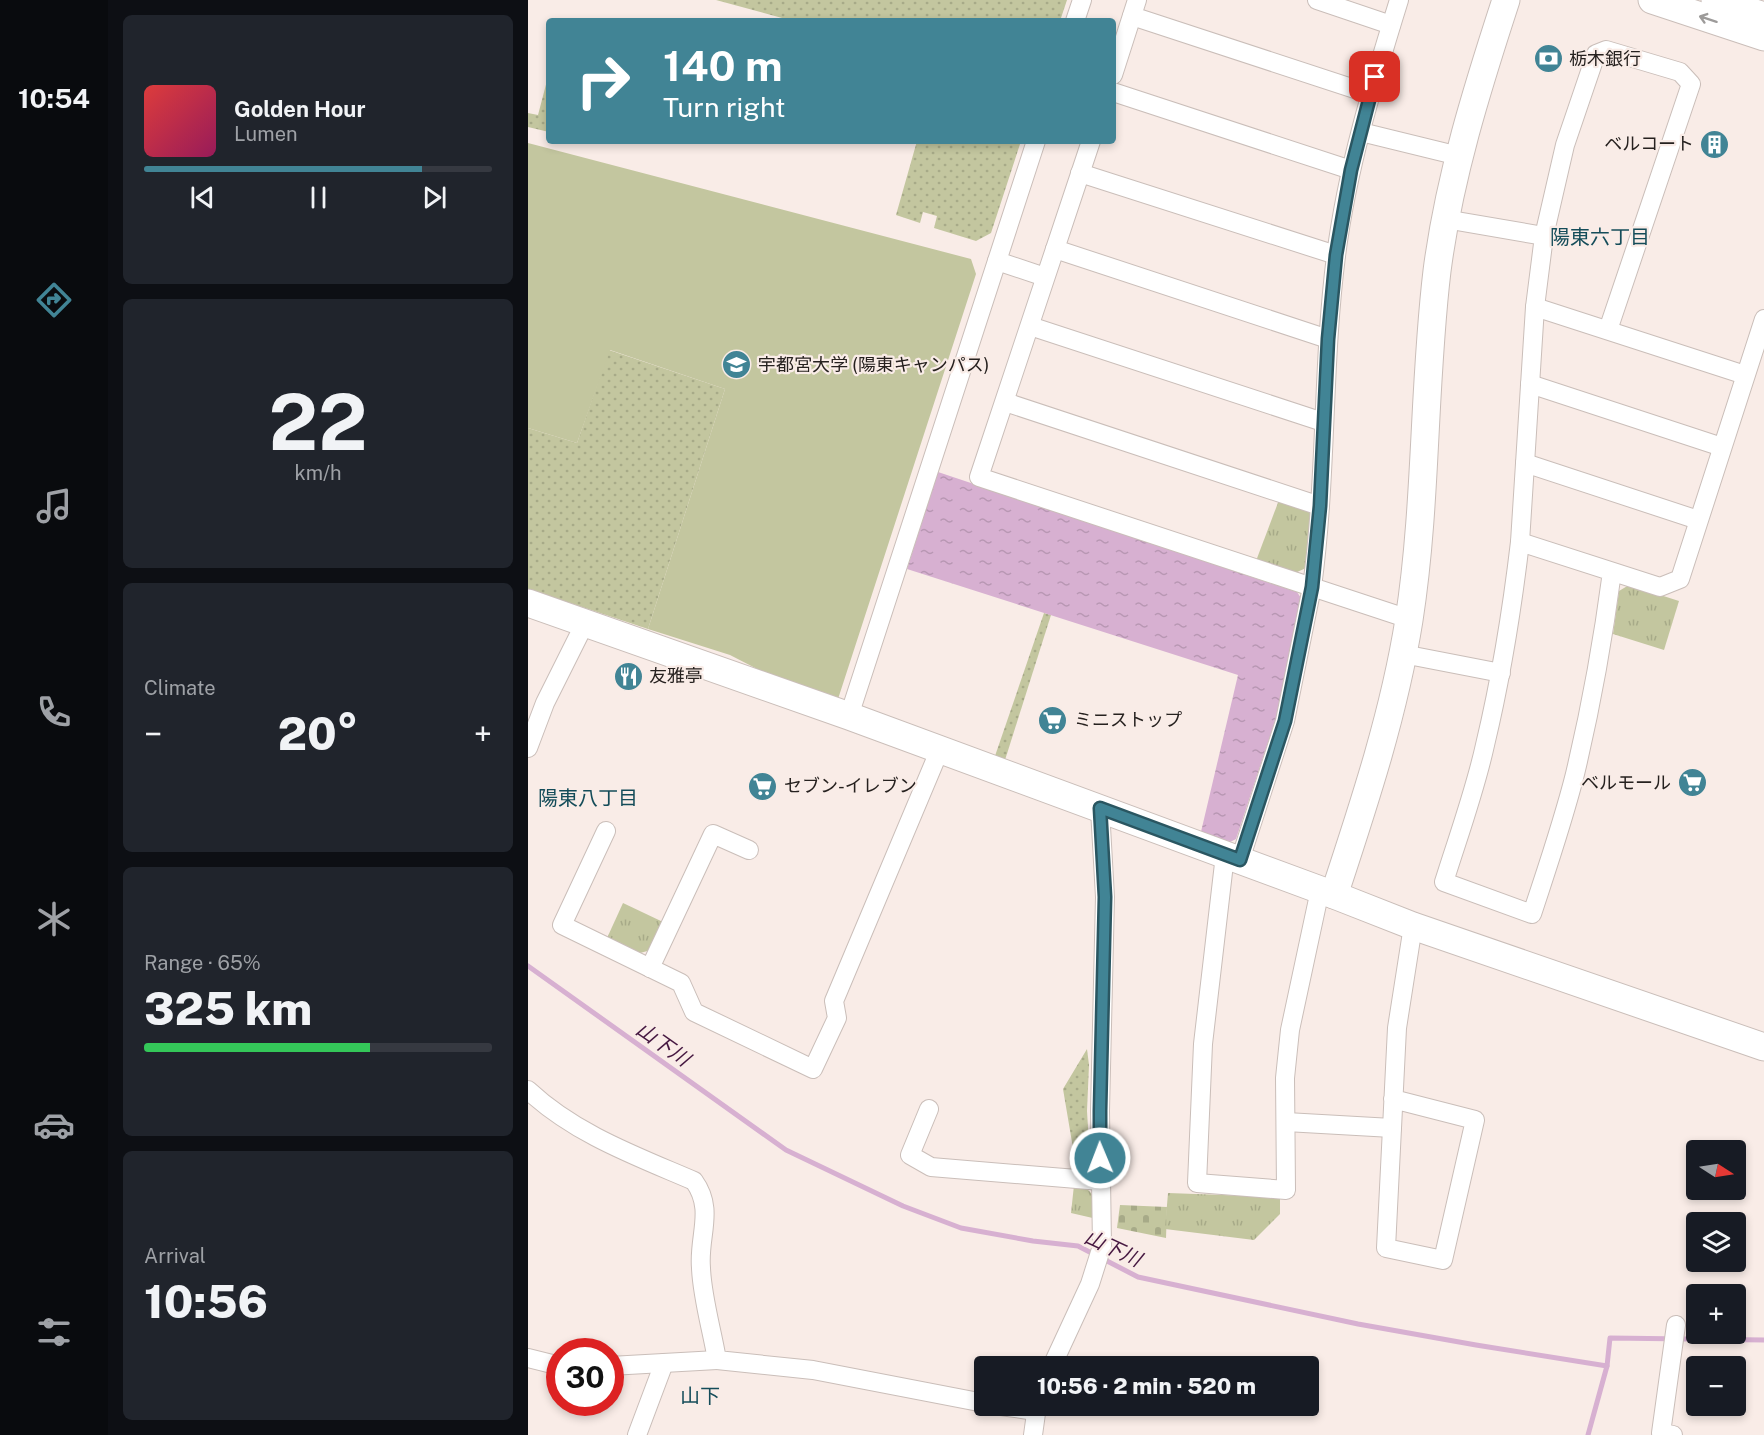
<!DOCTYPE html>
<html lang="en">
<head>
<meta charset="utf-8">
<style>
	body { margin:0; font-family:"Public Sans","Noto Sans JP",sans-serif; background:#20242c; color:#f1f3f6; height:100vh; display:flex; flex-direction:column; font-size:22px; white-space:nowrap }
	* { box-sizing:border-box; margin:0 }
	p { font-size:20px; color:#9ea1a6 }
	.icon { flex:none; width:33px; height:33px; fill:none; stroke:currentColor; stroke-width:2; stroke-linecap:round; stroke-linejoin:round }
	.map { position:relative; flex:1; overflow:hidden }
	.side { display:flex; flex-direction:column; gap:15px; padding:15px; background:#0d0f14; width:420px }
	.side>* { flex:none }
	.top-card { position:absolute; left:18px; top:18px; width:570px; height:126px; border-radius:6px; box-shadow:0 3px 9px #0003; background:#418495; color:#fff; overflow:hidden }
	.needle { width:39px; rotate:102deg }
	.buttons { position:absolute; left:1158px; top:1140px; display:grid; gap:12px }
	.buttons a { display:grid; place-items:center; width:60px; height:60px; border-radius:6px; background:#171b24; box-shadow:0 3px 9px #0003; font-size:30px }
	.speed { position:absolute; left:18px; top:1338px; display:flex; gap:12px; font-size:30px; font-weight:700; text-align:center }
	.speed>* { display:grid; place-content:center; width:78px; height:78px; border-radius:50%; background:#171b24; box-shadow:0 3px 9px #0003; line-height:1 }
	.speed .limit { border:9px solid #d22; background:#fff; color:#111 }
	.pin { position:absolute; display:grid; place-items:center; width:51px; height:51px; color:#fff; margin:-26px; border-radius:12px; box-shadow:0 3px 9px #0006 }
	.me { position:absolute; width:66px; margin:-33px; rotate:359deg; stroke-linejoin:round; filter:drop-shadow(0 0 4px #0008) }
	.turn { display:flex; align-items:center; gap:21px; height:126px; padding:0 18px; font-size:27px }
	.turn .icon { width:78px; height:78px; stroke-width:2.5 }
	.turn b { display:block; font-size:42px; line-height:51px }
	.big { font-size:45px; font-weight:800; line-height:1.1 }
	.side .tile { flex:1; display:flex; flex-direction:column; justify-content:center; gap:9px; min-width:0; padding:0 21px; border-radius:9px; background:#20242c }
	.side .dial { align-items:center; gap:0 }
	.dial b { font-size:78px; line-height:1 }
	.song { display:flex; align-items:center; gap:18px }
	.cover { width:72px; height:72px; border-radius:9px; background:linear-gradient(135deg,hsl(0 70% 55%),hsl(330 70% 35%)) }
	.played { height:6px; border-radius:3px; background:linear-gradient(90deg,#418495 80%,#363941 80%) }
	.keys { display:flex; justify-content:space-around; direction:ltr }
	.heat { display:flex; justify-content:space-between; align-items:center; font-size:33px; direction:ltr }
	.charge { height:9px; border-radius:4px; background:linear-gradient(90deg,#34c759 65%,#363941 0) }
	.trip { position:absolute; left:446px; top:1356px; width:345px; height:60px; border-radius:6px; background:#171b24; box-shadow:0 3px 9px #0003; font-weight:800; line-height:60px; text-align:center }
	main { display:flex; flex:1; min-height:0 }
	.tab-bar { display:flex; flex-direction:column; width:108px; justify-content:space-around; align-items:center; background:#090b0e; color:#9ea1a6 }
	.tab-bar .icon { width:42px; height:42px }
	.tab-bar .current { color:#418495 }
	.tab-bar b { font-size:27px; color:#f1f3f6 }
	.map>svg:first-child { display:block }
	.grass { fill:url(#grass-dots) }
	.cemetery { fill:url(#cemetery-stones) }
	.park { fill:url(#park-tufts) }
	.pitch { fill:#c3c69f }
	.water { fill:url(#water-ripples) }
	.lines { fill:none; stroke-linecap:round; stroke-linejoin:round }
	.stream { stroke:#d7b0d1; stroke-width:5 }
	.street-casing { stroke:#cabeb9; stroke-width:20 }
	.secondary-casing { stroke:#cabeb9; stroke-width:29 }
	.street { stroke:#fff; stroke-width:18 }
	.secondary { stroke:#fff; stroke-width:27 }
	.oneway { stroke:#9d9b9a }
	.route-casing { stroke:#2a5661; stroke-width:15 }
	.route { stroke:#418495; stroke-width:10 }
	.labels { text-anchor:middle; stroke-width:4.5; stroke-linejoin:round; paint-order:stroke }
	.poi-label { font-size:18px; fill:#26211f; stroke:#f9ece7; text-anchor:start }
	.neighbourhood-label { font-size:20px; fill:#144c59; stroke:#f9ece7 }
	.water-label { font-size:20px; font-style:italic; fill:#451740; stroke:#f9ece7 }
</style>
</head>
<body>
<main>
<nav class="tab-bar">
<b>10:54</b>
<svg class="icon current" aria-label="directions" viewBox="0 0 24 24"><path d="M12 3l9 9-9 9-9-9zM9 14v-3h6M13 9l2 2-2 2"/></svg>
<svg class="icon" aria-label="music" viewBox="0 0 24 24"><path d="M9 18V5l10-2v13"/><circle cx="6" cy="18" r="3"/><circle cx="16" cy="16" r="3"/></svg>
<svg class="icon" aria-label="phone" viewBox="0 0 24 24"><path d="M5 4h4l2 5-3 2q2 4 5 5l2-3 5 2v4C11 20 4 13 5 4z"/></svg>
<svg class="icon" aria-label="climate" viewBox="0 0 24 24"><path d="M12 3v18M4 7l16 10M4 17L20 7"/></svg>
<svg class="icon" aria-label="car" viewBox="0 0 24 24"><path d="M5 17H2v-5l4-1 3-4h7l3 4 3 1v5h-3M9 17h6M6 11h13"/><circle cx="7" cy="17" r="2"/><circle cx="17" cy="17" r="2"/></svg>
<svg class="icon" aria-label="filters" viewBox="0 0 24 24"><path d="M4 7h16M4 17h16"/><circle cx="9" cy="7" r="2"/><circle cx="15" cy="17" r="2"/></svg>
</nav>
<section class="side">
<div class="tile">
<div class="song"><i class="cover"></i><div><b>Golden Hour</b><p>Lumen</p></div></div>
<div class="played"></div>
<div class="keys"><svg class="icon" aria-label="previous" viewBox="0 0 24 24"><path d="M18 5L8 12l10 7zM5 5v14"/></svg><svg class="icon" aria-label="pause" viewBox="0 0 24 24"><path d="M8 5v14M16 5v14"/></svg><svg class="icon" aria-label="next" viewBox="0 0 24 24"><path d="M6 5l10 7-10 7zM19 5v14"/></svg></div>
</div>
<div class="tile dial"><b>22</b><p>km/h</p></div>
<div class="tile"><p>Climate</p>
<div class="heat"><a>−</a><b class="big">20°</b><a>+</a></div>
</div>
<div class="tile"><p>Range · 65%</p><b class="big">325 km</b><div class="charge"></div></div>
<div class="tile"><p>Arrival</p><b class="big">10:56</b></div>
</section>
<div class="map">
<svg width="1236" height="1435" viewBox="0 0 1236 1435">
	<defs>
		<pattern id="grass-dots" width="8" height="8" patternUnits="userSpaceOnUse" patternTransform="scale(1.5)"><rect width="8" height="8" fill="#c3c69f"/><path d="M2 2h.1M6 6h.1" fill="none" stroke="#a7aa88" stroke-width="1.8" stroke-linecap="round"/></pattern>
		<pattern id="cemetery-stones" width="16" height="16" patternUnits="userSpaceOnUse" patternTransform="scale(1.5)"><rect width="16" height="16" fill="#c3c69f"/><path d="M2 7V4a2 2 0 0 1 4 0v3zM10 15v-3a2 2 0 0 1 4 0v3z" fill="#a7aa88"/></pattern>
		<pattern id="park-tufts" width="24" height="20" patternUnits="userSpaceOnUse" patternTransform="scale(1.5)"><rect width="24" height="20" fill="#c3c69f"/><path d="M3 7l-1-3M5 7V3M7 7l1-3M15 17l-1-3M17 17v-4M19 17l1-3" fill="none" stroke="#a7aa88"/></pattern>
		<pattern id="water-ripples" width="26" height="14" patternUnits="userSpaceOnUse" patternTransform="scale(1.5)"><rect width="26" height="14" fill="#d7b0d1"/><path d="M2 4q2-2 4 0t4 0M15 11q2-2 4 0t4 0" fill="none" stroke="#b897b3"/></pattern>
	</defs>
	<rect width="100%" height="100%" fill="#f9ece7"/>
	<g class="grass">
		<path d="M 188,0 L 539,0 L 532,21 L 265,21 Z"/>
		<path d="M 21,73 L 21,132 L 0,127 L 0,113 L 10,115 Z"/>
		<path d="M 389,141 L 493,141 L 463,233 L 448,241 L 406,228 L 409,216 L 395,212 L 392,223 L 368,215 Z"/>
		<path d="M 81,350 L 197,389 L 120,629 L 0,589 L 0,428 L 49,443 Z"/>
		<path d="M 516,613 L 523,615 L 477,760 L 467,756 Z"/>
		<path d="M 559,1049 L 561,1065 L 559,1111 L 562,1161 L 547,1160 L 535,1089 Z"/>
	</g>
	<path class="cemetery" d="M 592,1205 L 639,1207 L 638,1238 L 589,1228 Z"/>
	<g class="park">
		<path d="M 751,500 L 780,510 L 785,519 L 778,568 L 767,573 L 728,561 Z"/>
		<path d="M 1101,585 L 1151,601 L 1136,650 L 1085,634 L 1091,591 Z"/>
		<path d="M 95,903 L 135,922 L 123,950 L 112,953 L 79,938 Z"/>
		<path d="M 546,1185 C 568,1187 566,1201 569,1219 L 543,1213 Z"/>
		<path d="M 640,1193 L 752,1197 L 752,1214 L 726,1240 L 637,1229 Z"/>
	</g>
	<path class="pitch" d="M 0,143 L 443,259 L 448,274 L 310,699 L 243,676 L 202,655 L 120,629 L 197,389 L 82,350 L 49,443 L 0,428 Z"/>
	<path class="water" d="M 410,472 L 769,592 L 775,601 L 751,709 L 708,839 L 696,845 L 672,836 L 710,675 L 379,569 Z"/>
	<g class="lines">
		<g class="stream">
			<path d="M 0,966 L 258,1150 L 375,1206 L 433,1228 L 505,1241 L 550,1246 L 610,1277 L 830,1324 L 948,1345 L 1079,1366 L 1082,1338 L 1236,1340"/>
			<path d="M 1060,1435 L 1079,1366"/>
		</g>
		<defs>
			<g id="street">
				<path d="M 789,0 L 863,25"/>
				<path d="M 871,0 C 845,84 819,168 808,256 C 794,366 799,477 784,587 L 881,619"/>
				<path d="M 604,16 L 842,94"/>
				<path d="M 547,21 L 554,0"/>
				<path d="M 585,75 L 609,0"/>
				<path d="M 585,92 L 823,170"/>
				<path d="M 833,132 L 931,156"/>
				<path d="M 563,141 L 451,477 L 784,587 L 757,721 L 712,860"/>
				<path d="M 552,173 L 808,255"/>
				<path d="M 917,219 L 1016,236 L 1007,307 L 992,542"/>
				<path d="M 1016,236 L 1037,145 L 1068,54 L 1078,50 L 1152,72 L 1163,84 L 1080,330"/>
				<path d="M 527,249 L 800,339"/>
				<path d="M 469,261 L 517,277"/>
				<path d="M 1007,307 L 1217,375"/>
				<path d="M 502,326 L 795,422"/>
				<path d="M 1002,384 L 1194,447"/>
				<path d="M 477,402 L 792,506"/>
				<path d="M 997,463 L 1170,520"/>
				<path d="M 1084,572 C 1075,640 1063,707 1047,774 C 1035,822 1019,868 1004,914 L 916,882 C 930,837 947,791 957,745 C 973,678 984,610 992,542 L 1132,587 L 1152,579 L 1236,319"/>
				<path d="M 875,654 L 973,673"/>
				<path d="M 321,716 L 508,141"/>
				<path d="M 0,748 L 17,703 L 57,623"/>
				<path d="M 78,831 L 34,925 L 153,983 L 166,1012 L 285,1069 L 309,1018 L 306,1001 L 412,749"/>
				<path d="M 697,855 L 675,1044 L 669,1183 L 758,1190 L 757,1078 L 762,1030 L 792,890"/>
				<path d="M 122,968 L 185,834 L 221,850"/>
				<path d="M 0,1090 C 47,1134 108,1156 166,1181 C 187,1210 170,1236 173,1268 C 174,1297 184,1330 189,1360 L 285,1370 L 456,1403"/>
				<path d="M 865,1099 L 947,1120 L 915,1260 L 858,1248 L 869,1028 L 885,926"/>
				<path d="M 401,1109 L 382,1155 L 403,1167 L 573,1181"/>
				<path d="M 758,1122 L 864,1128"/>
				<path d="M 0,1358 L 32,1366"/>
				<path d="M 82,1366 L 189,1360"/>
				<path d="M 524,1366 L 562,1284 L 574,1246 L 572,1111 L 577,897 L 572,809"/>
				<path d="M 473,1406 L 507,1411"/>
				<path d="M 109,1435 L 136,1363"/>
				<path d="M 505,1435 L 509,1406"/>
				<path d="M 1145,1435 L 1133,1433 L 1148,1325"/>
			</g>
			<g id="secondary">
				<path d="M 1124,0 L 1236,37"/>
				<path d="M 1187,0 L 1236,16"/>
				<path d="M 0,603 L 321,716 L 806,895 L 885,926 L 1236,1047"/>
				<path d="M 806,895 C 836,804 866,714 881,620 C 899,504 895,387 909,271 C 921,178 949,89 978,0"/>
			</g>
		</defs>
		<use href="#street" class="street-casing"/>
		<use href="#secondary" class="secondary-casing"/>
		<use href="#street" class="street"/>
		<use href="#secondary" class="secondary"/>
	</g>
	<defs><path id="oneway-shaft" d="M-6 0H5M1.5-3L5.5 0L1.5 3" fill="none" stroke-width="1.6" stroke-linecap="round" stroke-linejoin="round" transform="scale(1.5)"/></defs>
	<use class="oneway" href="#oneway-shaft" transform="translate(1180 19) rotate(-162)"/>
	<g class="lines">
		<defs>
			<path id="route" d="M 572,1158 L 572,1111 L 577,897 L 572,808 L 712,860 L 757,721 L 784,587 L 792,506 L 800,339 L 808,255 L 823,170 L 847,77"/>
		</defs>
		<use href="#route" class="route-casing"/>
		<use href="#route" class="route"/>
	</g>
	<defs>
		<symbol id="bank-disc" viewBox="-11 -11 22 22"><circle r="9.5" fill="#418495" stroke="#f9ece7"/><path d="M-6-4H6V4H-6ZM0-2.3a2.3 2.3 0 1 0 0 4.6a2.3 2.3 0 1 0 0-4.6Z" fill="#fff"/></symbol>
		<symbol id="building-disc" viewBox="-11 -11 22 22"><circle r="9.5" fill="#418495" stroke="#f9ece7"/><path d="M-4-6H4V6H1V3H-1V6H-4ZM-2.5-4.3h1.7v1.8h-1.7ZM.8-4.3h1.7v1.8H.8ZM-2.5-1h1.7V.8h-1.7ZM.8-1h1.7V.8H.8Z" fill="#fff"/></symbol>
		<symbol id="university-disc" viewBox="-11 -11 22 22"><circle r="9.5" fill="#418495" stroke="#f9ece7"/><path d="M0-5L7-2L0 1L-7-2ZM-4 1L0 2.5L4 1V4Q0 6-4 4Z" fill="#fff"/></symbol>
		<symbol id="restaurant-disc" viewBox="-11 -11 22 22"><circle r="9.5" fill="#418495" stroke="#f9ece7"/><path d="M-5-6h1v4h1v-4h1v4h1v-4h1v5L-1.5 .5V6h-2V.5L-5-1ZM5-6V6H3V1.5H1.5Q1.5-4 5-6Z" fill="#fff"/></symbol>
		<symbol id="supermarket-disc" viewBox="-11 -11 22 22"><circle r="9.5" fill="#418495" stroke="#f9ece7"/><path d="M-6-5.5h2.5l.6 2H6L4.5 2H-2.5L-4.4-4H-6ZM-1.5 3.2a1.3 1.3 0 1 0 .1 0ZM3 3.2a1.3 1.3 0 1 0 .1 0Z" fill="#fff"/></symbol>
	</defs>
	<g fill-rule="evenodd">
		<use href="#bank-disc" x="1004" y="42" width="33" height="33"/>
		<use href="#building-disc" x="1170" y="128" width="33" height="33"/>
		<use href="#university-disc" x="192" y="348" width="33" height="33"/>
		<use href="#restaurant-disc" x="84" y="660" width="33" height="33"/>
		<use href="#supermarket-disc" x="508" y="704" width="33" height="33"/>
		<use href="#supermarket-disc" x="1148" y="766" width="33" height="33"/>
		<use href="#supermarket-disc" x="218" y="770" width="33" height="33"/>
	</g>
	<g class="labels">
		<g class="poi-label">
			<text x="1041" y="65">栃木銀行</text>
			<text x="1166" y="150" text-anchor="end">ベルコート</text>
			<text x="230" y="371">宇都宮大学 (陽東キャンパス)</text>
			<text x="121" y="682">友雅亭</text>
			<text x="546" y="726">ミニストップ</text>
			<text x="1143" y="789" text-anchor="end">ベルモール</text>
			<text x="256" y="792">セブン-イレブン</text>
		</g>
		<g class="neighbourhood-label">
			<text x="1072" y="244">陽東六丁目</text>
			<text x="60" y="805">陽東八丁目</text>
			<text x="172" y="1403">山下</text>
		</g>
		<g class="water-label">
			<text transform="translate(135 1044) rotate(35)" y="7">山下川</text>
			<text transform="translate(585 1248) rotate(25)" y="7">山下川</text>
		</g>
	</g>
</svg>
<div class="buttons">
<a><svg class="needle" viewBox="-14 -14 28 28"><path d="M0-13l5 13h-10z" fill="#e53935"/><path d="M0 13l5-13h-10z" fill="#9ea1a6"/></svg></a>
<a><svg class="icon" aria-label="layers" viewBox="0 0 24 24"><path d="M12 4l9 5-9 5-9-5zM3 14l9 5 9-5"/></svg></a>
<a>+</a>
<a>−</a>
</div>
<div class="speed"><div class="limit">30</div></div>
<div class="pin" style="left:847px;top:77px;background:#d93025"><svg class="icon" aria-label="arrive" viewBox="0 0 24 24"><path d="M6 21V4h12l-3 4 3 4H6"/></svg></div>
<svg class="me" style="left:572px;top:1158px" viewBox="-20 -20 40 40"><circle r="17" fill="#418495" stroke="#fff" stroke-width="3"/><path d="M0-11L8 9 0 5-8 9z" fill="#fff"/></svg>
<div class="trip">10:56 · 2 min · 520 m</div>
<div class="top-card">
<div class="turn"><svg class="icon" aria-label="right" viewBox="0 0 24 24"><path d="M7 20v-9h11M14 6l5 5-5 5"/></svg><div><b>140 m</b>Turn right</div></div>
</div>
</div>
</main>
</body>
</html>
